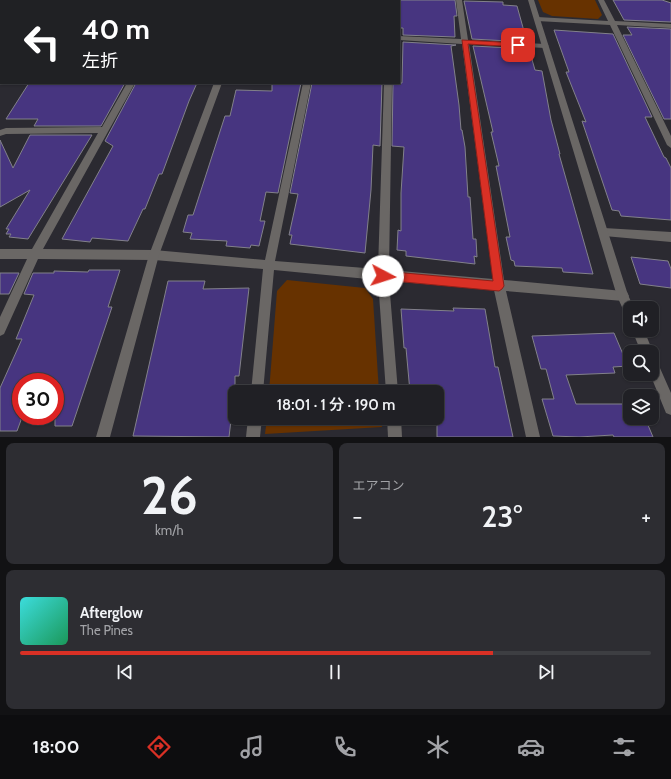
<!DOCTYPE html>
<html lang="ja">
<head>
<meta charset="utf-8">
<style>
	body { margin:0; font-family:Cabin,"Noto Sans JP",sans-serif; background:#2d2d32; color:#f1f3f6; height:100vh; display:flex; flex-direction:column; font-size:15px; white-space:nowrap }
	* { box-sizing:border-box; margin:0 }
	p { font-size:13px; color:#a2a3a7 }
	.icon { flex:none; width:22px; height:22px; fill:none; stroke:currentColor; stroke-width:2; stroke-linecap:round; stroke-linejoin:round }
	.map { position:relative; height:437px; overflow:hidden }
	.details { display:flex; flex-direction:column; gap:6px; padding:6px; background:#121214; flex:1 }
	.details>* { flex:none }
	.hud { position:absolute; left:0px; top:0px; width:400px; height:84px; box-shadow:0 1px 3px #0004,0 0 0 1px #3d3e42; background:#202124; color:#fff; overflow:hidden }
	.buttons { position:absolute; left:623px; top:301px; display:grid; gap:8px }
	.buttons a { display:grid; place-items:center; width:36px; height:36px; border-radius:8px; background:#202025; box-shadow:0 1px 3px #0004,0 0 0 1px #3d3e42; font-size:20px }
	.speed { position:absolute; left:12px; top:373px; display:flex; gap:8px; font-size:20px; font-weight:700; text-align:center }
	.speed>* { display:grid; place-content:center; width:52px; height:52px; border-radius:50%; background:#202025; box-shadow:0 1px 3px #0004,0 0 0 1px #3d3e42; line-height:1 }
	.speed .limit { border:6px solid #d22; background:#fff; color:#111 }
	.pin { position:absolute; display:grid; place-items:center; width:34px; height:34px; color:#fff; margin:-17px; border-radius:8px; box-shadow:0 2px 6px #0006 }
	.me { position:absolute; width:44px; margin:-22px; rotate:95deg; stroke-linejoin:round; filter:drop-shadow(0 0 3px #0008) }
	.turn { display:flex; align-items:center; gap:14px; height:84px; padding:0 16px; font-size:18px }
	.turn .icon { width:52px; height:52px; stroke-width:2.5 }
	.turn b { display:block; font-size:28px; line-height:34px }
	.big { font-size:30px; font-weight:600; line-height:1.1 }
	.details .tile { flex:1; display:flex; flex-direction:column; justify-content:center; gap:6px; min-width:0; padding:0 14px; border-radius:8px; background:#2d2d32 }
	.details .dial { align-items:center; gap:0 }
	.dial b { font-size:52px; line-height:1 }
	.song { display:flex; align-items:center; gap:12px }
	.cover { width:48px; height:48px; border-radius:6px; background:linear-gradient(135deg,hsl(180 70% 55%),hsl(150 70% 35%)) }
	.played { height:4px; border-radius:2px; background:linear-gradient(90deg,#d93025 75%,#3d3e42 75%) }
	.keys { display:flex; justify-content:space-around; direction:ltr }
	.heat { display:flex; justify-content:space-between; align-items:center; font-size:22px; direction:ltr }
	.details .tiles { flex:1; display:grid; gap:6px; grid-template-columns:1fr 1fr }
	.tile:last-child { grid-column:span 2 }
	.trip { position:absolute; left:228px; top:385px; width:216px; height:40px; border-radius:8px; background:#202025; box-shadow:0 1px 3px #0004,0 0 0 1px #3d3e42; font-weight:600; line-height:40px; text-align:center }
	.tabs { display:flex; height:64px; justify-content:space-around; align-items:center; background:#0d0d0f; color:#a2a3a7 }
	.tabs .icon { width:28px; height:28px }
	.tabs .selected { color:#d93025 }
	.tabs b { font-size:18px; color:#f1f3f6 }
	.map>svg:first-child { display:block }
	.green { fill:#673200 }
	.building { fill:#473580; stroke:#82818a }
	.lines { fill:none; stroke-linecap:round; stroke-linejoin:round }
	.minor { fill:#6a6765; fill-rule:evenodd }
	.tertiary { fill:#6a6765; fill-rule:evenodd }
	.route { fill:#d93025; stroke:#8d1f18 }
</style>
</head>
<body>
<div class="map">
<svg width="671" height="437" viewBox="0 0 671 437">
	<rect width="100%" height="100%" fill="#2b2a31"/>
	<g class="green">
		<path d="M 538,0 L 595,0 L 602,15 L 598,19 L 552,16 L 543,12 Z"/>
		<path d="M 287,280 L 365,288 L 373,299 L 379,392 L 269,392 L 277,291 Z"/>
		<path d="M 267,418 L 381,418 L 382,427 L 265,434 Z"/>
	</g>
	<g class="building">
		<path d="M 399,0 L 455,0 L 457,16 L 454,16 L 455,37 L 403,35 L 403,28 L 400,28 Z"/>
		<path d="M 613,0 L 662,0 L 671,3 L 671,22 L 624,20 Z"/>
		<path d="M 464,1 L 503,2 L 503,5 L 517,6 L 527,42 L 472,39 Z"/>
		<path d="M 627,27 L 671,29 L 671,119 L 664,119 L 623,35 L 632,35 Z"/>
		<path d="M 554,30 L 613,34 L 652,117 L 645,117 L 664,157 L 666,158 L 671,168 L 671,220 L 621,216 L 619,211 L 612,210 L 582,121 L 586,122 L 566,72 L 569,72 Z"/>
		<path d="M 403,42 L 456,45 L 451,46 L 459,105 L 461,130 L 462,130 L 465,147 L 468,197 L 470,197 L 473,239 L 476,239 L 477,257 L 474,256 L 475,264 L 406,256 L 406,251 L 397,250 L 398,230 L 401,231 L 401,193 L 404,147 L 392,146 L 393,83 L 402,83 Z"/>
		<path d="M 473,46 L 529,49 L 535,70 L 542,71 L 551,120 L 560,154 L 559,154 L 593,274 L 563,272 L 562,268 L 515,266 L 514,261 L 511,260 L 506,237 L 510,237 L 496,166 L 499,166 L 491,132 L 493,132 Z"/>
		<path d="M 29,83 L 125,83 L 101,126 L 34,126 L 38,119 L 6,119 Z"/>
		<path d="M 136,83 L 197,83 L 189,101 L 162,174 L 159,174 L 145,209 L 143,209 L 128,241 L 92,238 L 90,242 L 62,239 L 113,146 L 105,141 Z"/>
		<path d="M 272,83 L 301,83 L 278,193 L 266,192 L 260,221 L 265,221 L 259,246 L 251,245 L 250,248 L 226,246 L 227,241 L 190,239 L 192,233 L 183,232 L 188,215 L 193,215 L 225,116 L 230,116 L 236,90 L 272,91 Z"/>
		<path d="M 312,83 L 382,83 L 380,146 L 373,145 L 371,190 L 365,253 L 290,244 L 292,235 L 289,235 L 298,194 L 290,193 Z"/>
		<path d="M 30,135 L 92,135 L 28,239 L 9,237 L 11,234 L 6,234 L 9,229 L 6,229 L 30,190 L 0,207 L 0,140 L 13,168 Z"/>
		<path d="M 631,257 L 668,261 L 671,269 L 671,288 L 640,284 Z"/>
		<path d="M 89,270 L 120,270 L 108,307 L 112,307 L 72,426 L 55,426 L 55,382 L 21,380 L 21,420 L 17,431 L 0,431 L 0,388 L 22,339 L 16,339 L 34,295 L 24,294 L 33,273 L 54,273 L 54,271 L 88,272 Z"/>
		<path d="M 0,273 L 19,273 L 9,294 L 0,294 Z"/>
		<path d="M 168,281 L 205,281 L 203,289 L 249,288 L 239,376 L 235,376 L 235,420 L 231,420 L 229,437 L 133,436 Z"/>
		<path d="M 453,308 L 485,309 L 495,367 L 498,367 L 513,437 L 437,437 L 437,392 L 410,392 L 406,348 L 404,348 L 401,309 L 454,311 Z"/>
		<path d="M 614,333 L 628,366 L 613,367 L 615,373 L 566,375 L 576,404 L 630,404 L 630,418 L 645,418 L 653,437 L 614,437 L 613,435 L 579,437 L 553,436 L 542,399 L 554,399 L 546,369 L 541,369 L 532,336 Z"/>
	</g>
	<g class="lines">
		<g class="minor">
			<rect x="32" y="0" width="25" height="1"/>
			<path d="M 104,0 L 111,0 L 104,1 Z"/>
			<path d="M 172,0 L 179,0 L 172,1 Z"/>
			<rect x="320" y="0" width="6" height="1"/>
			<path d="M 387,0 L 394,0 L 387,1 Z"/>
			<path d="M 456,0 L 462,0 L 468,40 L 545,44 L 549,46 L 545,48 L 469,44 L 504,280 L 623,291 L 627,292 L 629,296 L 627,300 L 623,301 L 506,291 L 540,437 L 526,437 L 494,290 L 389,281 L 398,392 L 386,392 L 378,280 L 274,270 L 263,392 L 251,392 L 263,269 L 154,260 L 38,259 L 4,334 L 0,336 L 0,317 L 27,259 L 0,259 L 0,249 L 32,249 L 98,133 L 6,134 L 0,136 L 0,130 L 6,128 L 102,127 L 127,83 L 135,83 L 43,249 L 154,250 L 265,260 L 303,83 L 311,83 L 275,261 L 378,269 L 384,83 L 392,83 L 389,270 L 493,279 L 462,44 L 399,40 L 399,36 L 461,39 Z"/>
			<path d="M 598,0 L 604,0 L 615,21 L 671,24 L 671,28 L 617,25 L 671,136 L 671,148 L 667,145 L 610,25 L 537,21 L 534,19 L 537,17 L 608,21 Z"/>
			<rect x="0" y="64" width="1" height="4"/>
			<path d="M 604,228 L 671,232 L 671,242 L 604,236 L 600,235 L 599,232 L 600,229 Z"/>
			<path d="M 248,418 L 262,418 L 260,437 L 246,437 Z"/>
			<path d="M 387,418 L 401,418 L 402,437 L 388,437 Z"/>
		</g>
		<g class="tertiary">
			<path d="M 246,0 L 253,0 L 246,1 Z"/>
			<path d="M 528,0 L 534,0 L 628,295 L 634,308 L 630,308 L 630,318 L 626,316 L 617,296 Z"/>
			<path d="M 214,83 L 222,83 L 159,255 L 110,437 L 96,437 L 149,255 Z"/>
			<path d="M 632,330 L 644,330 L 653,352 L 652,355 L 652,352 L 641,352 Z"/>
			<path d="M 652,357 L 656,359 L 671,393 L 671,415 L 666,413 L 650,374 L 652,374 Z"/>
		</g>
	</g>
	<path class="route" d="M 462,40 L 518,43 L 521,45 L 518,47 L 468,44 L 504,286 L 502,289 L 499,291 L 383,280 L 379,279 L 378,276 L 379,272 L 383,271 L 493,281 Z"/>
</svg>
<div class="buttons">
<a><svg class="icon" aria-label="sound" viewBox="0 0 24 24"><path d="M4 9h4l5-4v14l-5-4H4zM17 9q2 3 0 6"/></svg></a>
<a><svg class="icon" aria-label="search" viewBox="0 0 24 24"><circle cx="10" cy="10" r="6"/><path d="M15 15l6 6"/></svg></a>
<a><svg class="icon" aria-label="layers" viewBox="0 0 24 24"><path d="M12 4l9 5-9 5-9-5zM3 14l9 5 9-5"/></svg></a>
</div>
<div class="speed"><div class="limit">30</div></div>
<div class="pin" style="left:518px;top:45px;background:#d93025"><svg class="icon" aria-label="arrive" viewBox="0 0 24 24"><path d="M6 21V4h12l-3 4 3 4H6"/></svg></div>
<svg class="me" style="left:383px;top:276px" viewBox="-20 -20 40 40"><circle r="19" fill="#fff"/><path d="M0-13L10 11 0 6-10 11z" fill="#d93025"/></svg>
<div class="trip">18:01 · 1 分 · 190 m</div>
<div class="hud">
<div class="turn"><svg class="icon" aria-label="left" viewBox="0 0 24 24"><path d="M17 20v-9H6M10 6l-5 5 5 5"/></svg><div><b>40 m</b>左折</div></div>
</div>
</div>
<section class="details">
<div class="tiles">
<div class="tile dial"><b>26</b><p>km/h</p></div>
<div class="tile"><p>エアコン</p>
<div class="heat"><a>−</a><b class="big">23°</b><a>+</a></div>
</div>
<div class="tile">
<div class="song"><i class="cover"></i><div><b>Afterglow</b><p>The Pines</p></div></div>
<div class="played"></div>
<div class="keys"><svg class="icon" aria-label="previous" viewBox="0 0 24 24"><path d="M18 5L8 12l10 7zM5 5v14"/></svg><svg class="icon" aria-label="pause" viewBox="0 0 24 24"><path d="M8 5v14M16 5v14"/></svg><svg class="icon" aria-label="next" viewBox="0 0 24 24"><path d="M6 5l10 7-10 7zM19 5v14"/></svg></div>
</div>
</div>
</section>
<nav class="tabs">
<b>18:00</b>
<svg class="icon selected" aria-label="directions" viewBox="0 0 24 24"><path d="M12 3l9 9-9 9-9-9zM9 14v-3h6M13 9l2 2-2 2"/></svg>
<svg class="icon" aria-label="music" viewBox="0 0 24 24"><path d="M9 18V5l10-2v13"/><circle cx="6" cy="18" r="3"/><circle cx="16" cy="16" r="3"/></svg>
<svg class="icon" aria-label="phone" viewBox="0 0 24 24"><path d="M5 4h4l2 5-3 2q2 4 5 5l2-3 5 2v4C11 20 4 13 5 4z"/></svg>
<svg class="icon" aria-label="climate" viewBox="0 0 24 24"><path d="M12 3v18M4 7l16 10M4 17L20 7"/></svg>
<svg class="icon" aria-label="car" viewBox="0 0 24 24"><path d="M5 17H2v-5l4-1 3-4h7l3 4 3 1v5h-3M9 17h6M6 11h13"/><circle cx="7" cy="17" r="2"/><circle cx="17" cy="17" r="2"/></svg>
<svg class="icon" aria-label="filters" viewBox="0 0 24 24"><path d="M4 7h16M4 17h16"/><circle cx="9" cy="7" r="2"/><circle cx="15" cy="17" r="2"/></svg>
</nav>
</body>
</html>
